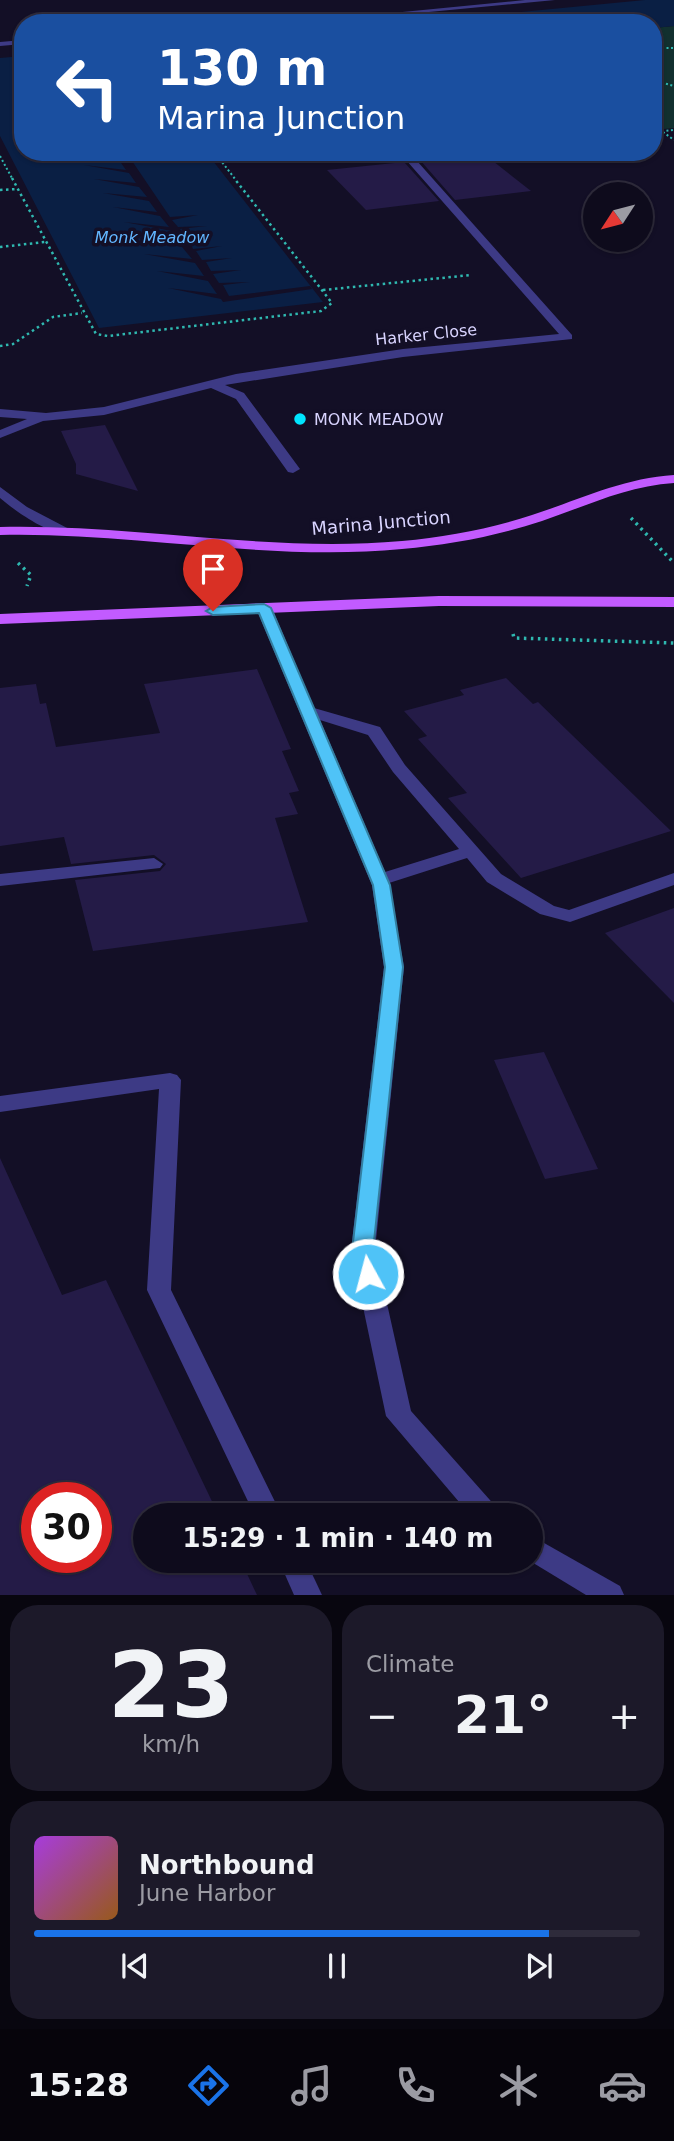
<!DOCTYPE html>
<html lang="en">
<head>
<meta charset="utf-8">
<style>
	body { margin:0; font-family:"DejaVu Sans",sans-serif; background:#1c1929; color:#f1f3f6; height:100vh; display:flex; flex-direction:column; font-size:26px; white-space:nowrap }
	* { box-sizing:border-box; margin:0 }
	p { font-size:23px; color:#9b9ba3 }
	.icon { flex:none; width:38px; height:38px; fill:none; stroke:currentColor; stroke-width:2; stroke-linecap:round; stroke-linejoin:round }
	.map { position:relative; height:1595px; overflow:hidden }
	.details { display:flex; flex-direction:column; gap:10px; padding:10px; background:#08060f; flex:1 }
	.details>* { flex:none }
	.hud { position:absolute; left:14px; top:14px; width:648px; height:147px; border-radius:28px; box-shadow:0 2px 5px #0004,0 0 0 2px #2e2b3b; background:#1a4fa0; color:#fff; overflow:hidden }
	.needle { width:46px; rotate:234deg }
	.controls { position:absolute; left:583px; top:182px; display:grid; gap:14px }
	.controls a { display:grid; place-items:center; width:70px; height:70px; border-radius:50%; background:#0e0b1c; box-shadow:0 2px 5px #0004,0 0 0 2px #2e2b3b; font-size:35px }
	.speed { position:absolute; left:21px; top:1482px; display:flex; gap:14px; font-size:35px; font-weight:700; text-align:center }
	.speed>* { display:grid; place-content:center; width:91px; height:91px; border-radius:50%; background:#0e0b1c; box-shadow:0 2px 5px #0004,0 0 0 2px #2e2b3b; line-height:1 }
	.speed .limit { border:10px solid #d22; background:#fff; color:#111 }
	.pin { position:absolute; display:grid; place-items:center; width:60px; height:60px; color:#fff; margin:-72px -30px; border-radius:50% 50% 50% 0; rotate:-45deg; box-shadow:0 0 7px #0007 }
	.pin .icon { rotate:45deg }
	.me { position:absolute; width:77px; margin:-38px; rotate:353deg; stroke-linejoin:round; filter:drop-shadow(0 0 5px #0008) }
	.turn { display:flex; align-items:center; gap:24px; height:147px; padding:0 28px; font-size:32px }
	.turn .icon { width:91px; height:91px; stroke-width:2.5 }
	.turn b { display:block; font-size:49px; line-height:60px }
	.big { font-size:52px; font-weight:700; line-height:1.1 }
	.details .tile { flex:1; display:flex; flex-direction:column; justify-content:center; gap:10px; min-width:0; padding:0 24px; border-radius:28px; background:#1c1929 }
	.details .dial { align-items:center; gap:0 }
	.dial b { font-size:91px; line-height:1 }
	.song { display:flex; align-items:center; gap:21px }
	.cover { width:84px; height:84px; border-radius:10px; background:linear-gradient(135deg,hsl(280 70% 55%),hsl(30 70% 35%)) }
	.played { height:7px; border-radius:4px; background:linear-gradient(90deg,#1a73e8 85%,#2e2b3b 85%) }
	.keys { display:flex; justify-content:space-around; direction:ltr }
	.heat { display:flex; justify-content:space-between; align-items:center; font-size:38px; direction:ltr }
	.details .tiles { flex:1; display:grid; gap:10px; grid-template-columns:1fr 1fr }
	.tile:last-child { grid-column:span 2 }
	.trip { position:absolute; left:133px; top:1503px; width:410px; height:70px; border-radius:35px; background:#0e0b1c; box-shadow:0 2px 5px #0004,0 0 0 2px #2e2b3b; font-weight:700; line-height:70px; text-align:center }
	.tab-bar { display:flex; height:112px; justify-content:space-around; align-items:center; background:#06040b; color:#9b9ba3 }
	.tab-bar .icon { width:49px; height:49px }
	.tab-bar .active { color:#1a73e8 }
	.tab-bar b { font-size:32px; color:#f1f3f6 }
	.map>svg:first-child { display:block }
	.green { fill:#12302f }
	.water { fill:#0a1f44 }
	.pier { fill:#130f26 }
	.building { fill:#241b47; fill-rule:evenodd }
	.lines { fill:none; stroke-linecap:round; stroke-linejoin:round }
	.path-far2 { stroke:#2fb8b0; stroke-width:2; stroke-dasharray:2 2.5; stroke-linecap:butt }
	.path-far1 { stroke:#2fb8b0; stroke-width:2.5; stroke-dasharray:2.5 3.5; stroke-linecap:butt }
	.path { stroke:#2fb8b0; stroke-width:3.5; stroke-dasharray:2.5 4.5; stroke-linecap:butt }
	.minor { fill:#3d3a85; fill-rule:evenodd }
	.major { fill:#c25bff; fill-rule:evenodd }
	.route { fill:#4fc3f7; stroke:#337fa1; stroke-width:2 }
	.poi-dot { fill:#00e5ff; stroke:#130f26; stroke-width:2.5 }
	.labels { text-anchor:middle; stroke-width:7; stroke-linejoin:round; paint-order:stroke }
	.far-water-label { font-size:16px; font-style:italic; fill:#62b6ff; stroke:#130f26 }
	.far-street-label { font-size:16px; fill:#d9d4ff; stroke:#130f26 }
	.far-poi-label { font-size:16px; fill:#d9d4ff; stroke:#130f26; text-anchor:start }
	.street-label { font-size:18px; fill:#d9d4ff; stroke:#130f26 }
</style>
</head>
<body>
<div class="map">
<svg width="674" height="1595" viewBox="0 0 674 1595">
	<rect width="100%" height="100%" fill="#130f26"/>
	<path class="green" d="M 674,26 L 674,128 L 653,130 L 653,28 Z"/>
	<g class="water">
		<path d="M 645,0 L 674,0 L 674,26 L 653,28 L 653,23 L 409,23 Z"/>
		<path d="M 23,56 L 23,152 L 206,152 L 323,302 L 99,328 L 0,136 L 0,58 Z"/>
	</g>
	<path class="pier" d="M 76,152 L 112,157 L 117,156 L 115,152 L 126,152 L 170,217 L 198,215 L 172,220 L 178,227 L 207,226 L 180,229 L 186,238 L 214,235 L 189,239 L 193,249 L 222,246 L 196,251 L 202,260 L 232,258 L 206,262 L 211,271 L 241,270 L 213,274 L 219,283 L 250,282 L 223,285 L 229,296 L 310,286 L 312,289 L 223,302 L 221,299 L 168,288 L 217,294 L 208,281 L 157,271 L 204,276 L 195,263 L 144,254 L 192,259 L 182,247 L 133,237 L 180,242 L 172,231 L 124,222 L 169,227 L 160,216 L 113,207 L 157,212 L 149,201 L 103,193 L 147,197 L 139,187 L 94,179 L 136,183 L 129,173 L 84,165 L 126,170 L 119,160 Z"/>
	<g class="building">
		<path d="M 484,154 L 531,191 L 455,200 L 420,160 Z"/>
		<path d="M 404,162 L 439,201 L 366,210 L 327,170 Z"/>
		<path d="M 105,425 L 138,491 L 76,474 L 76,464 L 61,431 Z"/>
		<path d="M 257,669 L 291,749 L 282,751 L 299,791 L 289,793 L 298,814 L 275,818 L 308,922 L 93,951 L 75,880 L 160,871 L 166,864 L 154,855 L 71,864 L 64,837 L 0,846 L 0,688 L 36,684 L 40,704 L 46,703 L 56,747 L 160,733 L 144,684 Z"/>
		<path d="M 506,678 L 533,704 L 538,702 L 671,831 L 521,878 L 448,798 L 467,793 L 418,739 L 427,736 L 404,711 L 464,695 L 460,690 Z"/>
		<path d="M 674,908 L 674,1003 L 605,933 Z"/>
		<path d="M 544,1052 L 598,1169 L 545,1179 L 494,1060 Z"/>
		<path d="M 0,1158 L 62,1295 L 106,1280 L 219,1516 L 145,1516 L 145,1561 L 241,1561 L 257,1595 L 0,1595 ZM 37,1498 L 96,1498 L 96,1558 L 37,1558 Z"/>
	</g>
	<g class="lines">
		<g class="path-far2">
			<path d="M 653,48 L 674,48"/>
			<path d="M 653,80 L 674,86"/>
			<path d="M 653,132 L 674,130"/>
			<path d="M 663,132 L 674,140"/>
			<path d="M 214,152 L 236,180"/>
			<path d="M 0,156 L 13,180"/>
		</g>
		<g class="path-far1">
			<path d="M 12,178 L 96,334 L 108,336 L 321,311 L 332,303 L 234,178"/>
			<path d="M 0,190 L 17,189"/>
			<path d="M 0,247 L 45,242"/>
			<path d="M 323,290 L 471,275"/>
			<path d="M 0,346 L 13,344 L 53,317 L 82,313"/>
		</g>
		<g class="path">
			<path d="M 631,518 L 674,563"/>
			<path d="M 18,563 L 31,575 L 27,586"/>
			<path d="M 513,634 L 514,638 L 674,643"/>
		</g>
		<g class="minor">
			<path d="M 525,0 L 555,0 L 345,20 L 341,18 Z"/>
			<path d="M 23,40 L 23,44 L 0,46 L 0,42 Z"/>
			<path d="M 399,152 L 409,152 L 572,335 L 572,339 L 403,357 L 225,385 L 244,393 L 300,469 L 293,473 L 288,472 L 236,399 L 211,388 L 104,415 L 43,421 L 0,438 L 0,430 L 27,419 L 0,417 L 0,409 L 46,413 L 104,407 L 236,374 L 403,349 L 559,334 Z"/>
			<path d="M 0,487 L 27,507 L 71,530 L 69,533 C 51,537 14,510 0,498 Z"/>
			<path d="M 264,603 L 272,608 L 314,708 L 380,727 L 405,765 L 501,874 L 554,906 L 569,910 L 674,873 L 674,885 L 570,922 L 540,914 L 487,882 L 467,858 L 389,883 L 404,967 L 375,1250 L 411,1411 L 497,1508 L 501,1516 L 471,1516 L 386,1416 L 351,1250 L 384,967 L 372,885 L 256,608 ZM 320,720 L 368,735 L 393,772 L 459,849 L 385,872 Z"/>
			<path d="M 154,858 L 163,864 L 160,868 L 0,886 L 0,874 Z"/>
			<path d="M 170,1073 L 177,1075 L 181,1080 L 171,1290 L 282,1516 L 255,1516 L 147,1290 L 159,1089 L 0,1112 L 0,1096 Z"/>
			<path d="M 530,1535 L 620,1586 L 624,1595 L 586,1595 L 530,1561 Z"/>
			<path d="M 279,1561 L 306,1561 L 322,1595 L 294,1595 Z"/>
		</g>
		<g class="major">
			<path d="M 674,475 L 674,483 C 627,486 586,506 542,521 C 497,536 449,545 402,549 C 268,562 134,532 0,535 L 0,527 C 134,524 268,553 402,541 C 446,537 490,529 532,515 C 579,500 623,478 674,475 Z"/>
			<path d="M 439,596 L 674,597 L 674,607 L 439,606 L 0,624 L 0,614 Z"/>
		</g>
	</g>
	<path class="route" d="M 264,604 L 271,608 L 390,885 L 403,967 L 373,1251 L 379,1274 L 375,1280 L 368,1282 L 360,1280 L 352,1251 L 385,967 L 373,885 L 259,613 L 213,615 L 206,611 L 213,607 Z"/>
	<circle class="poi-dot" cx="300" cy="419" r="7"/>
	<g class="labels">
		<g class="far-water-label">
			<text x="152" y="243">Monk Meadow</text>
		</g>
		<g class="far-street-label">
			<text transform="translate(426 334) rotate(-6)" y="6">Harker Close</text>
		</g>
		<g class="far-poi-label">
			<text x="314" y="425">MONK MEADOW</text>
		</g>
		<g class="street-label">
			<text transform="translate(381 523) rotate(-5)" y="6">Marina Junction</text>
		</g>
	</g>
</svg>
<div class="controls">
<a><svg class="needle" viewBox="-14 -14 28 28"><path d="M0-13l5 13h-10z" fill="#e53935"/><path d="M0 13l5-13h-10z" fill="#9b9ba3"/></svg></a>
</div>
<div class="speed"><div class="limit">30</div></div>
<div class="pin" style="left:213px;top:611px;background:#d93025"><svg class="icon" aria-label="arrive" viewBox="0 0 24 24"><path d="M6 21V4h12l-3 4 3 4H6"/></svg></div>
<svg class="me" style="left:368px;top:1274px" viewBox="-20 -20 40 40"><circle r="17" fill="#4fc3f7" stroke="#fff" stroke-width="3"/><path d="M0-11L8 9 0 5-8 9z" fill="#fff"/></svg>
<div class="trip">15:29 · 1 min · 140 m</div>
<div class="hud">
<div class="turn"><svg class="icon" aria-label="left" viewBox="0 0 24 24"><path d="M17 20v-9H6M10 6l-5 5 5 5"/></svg><div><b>130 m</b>Marina Junction</div></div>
</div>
</div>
<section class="details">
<div class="tiles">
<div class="tile dial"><b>23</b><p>km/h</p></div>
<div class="tile"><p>Climate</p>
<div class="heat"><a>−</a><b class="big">21°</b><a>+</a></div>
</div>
<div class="tile">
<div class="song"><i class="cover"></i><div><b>Northbound</b><p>June Harbor</p></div></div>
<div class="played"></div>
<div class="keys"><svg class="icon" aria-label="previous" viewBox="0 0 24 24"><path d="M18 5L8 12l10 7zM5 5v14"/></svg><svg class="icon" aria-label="pause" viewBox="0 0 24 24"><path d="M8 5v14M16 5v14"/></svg><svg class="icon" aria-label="next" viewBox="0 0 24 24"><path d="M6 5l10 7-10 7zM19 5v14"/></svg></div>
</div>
</div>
</section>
<nav class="tab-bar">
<b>15:28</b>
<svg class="icon active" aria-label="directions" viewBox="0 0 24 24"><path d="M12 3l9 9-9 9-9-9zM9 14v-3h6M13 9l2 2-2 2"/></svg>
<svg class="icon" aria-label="music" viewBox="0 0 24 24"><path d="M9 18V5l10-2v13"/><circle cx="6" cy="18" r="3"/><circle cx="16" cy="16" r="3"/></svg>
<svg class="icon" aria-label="phone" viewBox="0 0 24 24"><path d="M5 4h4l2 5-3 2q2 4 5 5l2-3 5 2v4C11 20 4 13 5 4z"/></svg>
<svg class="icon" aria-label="climate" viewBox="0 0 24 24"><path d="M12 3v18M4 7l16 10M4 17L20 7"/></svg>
<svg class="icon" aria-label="car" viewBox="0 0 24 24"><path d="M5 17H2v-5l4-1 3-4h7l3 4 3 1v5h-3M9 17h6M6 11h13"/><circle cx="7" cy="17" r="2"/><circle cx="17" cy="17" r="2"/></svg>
</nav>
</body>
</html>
